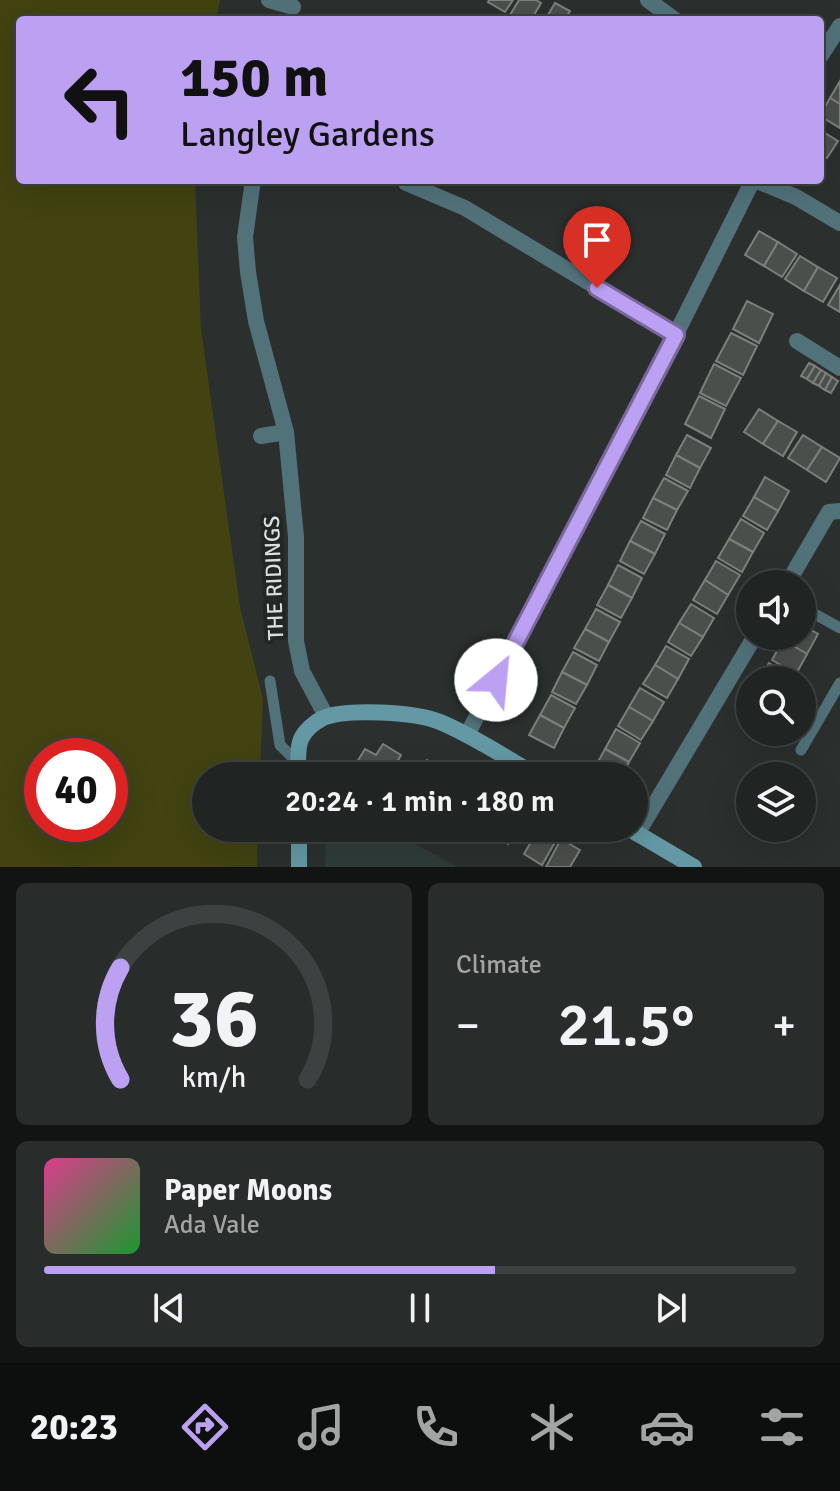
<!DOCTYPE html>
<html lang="en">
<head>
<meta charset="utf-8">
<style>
	body { margin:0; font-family:Signika,sans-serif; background:#282c2b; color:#f1f3f6; height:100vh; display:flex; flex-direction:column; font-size:30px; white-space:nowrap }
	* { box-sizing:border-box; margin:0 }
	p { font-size:26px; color:#a2a4a6 }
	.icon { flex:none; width:44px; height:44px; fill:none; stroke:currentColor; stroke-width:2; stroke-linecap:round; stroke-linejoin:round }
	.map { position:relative; height:867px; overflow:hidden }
	.panel { display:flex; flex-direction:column; gap:16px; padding:16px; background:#121413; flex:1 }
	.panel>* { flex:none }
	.top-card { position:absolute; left:16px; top:16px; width:808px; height:168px; border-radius:8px; box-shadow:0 8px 32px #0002,0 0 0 2px #3d4141; background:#bca0f2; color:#111; overflow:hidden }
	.tools { position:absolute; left:736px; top:570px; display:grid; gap:16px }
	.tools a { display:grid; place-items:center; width:80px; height:80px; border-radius:50%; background:#202423; box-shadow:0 8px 32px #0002,0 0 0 2px #3d4141; font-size:40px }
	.speed { position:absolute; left:24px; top:738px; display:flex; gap:16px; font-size:40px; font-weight:700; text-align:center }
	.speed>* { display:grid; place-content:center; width:104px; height:104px; border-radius:50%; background:#202423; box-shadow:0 8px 32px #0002,0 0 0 2px #3d4141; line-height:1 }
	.speed .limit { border:12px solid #d22; background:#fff; color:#111 }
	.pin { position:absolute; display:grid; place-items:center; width:68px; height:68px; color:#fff; margin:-82px -34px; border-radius:50% 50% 50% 0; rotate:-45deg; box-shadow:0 0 8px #0007 }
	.pin .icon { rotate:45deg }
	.me { position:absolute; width:88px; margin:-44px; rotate:28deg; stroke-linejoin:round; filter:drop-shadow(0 0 6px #0008) }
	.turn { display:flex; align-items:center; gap:28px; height:168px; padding:0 32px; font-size:36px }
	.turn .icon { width:104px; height:104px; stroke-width:2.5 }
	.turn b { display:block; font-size:56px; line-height:68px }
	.big { font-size:60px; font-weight:600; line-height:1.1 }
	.panel .widget { flex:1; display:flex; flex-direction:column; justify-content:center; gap:12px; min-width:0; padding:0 28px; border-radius:12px; background:#282c2b }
	.panel .dial { align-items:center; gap:0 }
	.dial svg { height:208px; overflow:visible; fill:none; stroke:#3d4141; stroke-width:7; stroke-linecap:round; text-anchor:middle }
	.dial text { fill:#f1f3f6; stroke:none }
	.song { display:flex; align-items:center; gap:24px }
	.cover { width:96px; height:96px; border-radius:12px; background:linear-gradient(135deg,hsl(330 70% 55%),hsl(130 70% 35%)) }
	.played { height:8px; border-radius:4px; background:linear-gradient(90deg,#bca0f2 60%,#3d4141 60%) }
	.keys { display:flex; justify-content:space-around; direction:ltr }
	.heat { display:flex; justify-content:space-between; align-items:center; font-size:44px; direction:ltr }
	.panel .tiles { flex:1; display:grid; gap:16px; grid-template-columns:1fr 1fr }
	.widget:last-child { grid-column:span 2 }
	.trip { position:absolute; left:192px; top:762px; width:456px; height:80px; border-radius:40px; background:#202423; box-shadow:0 8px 32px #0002,0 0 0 2px #3d4141; font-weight:600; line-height:80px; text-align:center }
	.dock { display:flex; height:128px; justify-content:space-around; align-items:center; background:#0d0e0e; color:#a2a4a6 }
	.dock .icon { width:56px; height:56px }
	.dock .current { color:#bca0f2 }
	.dock b { font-size:36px; color:#f1f3f6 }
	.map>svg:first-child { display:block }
	.built { fill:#2e3c39 }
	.green { fill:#424311; fill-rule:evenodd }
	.building { fill:#4b4f4b; stroke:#7b807b; stroke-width:2 }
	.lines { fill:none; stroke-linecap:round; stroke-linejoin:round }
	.service { stroke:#52727a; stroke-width:11 }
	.minor { stroke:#52727a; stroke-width:16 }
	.tertiary { stroke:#52727a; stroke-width:16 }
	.secondary { stroke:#6398a4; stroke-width:16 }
	.route-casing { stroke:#7a689d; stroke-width:20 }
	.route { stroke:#bca0f2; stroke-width:14 }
	.labels { text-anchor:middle; stroke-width:8; stroke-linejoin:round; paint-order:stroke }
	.street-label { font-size:22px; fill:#dcdfde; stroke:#212725 }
</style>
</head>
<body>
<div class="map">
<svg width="840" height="867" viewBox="0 0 840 867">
	<rect width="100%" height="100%" fill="#2b302f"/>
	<path class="built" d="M 326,828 L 386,828 L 457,867 L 325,867 Z"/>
	<path class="green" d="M 0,0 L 220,0 L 216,20 L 20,20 L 20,180 L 195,180 L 201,329 L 240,607 L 263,699 L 260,776 L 206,776 L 206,828 L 258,828 L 257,867 L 0,867 ZM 42,756 L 110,756 L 110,824 L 42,824 Z"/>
	<g class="building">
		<path d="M 489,0 L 513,0 L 505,12 L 488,2 Z"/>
		<path d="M 519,0 L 536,0 L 541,3 L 531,20 L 517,20 L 510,15 Z"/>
		<path d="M 555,3 L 570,11 L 564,20 L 545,20 Z"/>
		<path d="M 840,81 L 840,104 L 830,98 Z"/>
		<path d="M 830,98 L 840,104 L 840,128 L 820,116 Z"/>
		<path d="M 820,130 L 838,141 L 827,158 L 820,154 Z"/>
		<path d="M 759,231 L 778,242 L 764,266 L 745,255 Z"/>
		<path d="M 778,242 L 797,254 L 782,277 L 764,266 Z"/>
		<path d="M 800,256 L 818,267 L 804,291 L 785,279 Z"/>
		<path d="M 818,267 L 837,278 L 823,302 L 804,291 Z"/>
		<path d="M 840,285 L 840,312 L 828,305 Z"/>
		<path d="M 747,301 L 773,314 L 759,343 L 733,329 Z"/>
		<path d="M 731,333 L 757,346 L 743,375 L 716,361 Z"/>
		<path d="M 809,363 L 815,366 L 807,379 L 801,376 Z"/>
		<path d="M 714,364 L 741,378 L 726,406 L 700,393 Z"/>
		<path d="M 815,366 L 821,370 L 813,383 L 807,379 Z"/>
		<path d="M 821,370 L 826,373 L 819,386 L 813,383 Z"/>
		<path d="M 826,373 L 832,377 L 825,390 L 819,386 Z"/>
		<path d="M 832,377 L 838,381 L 831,393 L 825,390 Z"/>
		<path d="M 699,396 L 725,409 L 711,438 L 685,424 Z"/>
		<path d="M 759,409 L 778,421 L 763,444 L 744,432 Z"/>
		<path d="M 778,421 L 797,432 L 783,456 L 763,444 Z"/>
		<path d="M 687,435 L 711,448 L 700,468 L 676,455 Z"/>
		<path d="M 803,435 L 822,447 L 807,470 L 788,458 Z"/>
		<path d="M 822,447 L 840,458 L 826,482 L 807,470 Z"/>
		<path d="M 676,455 L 700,468 L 690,488 L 666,475 Z"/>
		<path d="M 765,477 L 789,491 L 778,511 L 754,497 Z"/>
		<path d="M 664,478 L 688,491 L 677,510 L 653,498 Z"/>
		<path d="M 754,497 L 778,511 L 767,530 L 743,516 Z"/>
		<path d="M 653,498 L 677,510 L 667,530 L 643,518 Z"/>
		<path d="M 741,519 L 764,533 L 753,552 L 729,539 Z"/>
		<path d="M 641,521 L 665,534 L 655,554 L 630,541 Z"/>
		<path d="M 729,539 L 753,552 L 742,572 L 718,558 Z"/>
		<path d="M 630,541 L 655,554 L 644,574 L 620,561 Z"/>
		<path d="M 716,561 L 740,575 L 728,595 L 705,580 Z"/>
		<path d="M 618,565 L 642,578 L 632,598 L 608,585 Z"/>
		<path d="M 705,580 L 728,595 L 717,614 L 693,600 Z"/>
		<path d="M 608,585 L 632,598 L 621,618 L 597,605 Z"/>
		<path d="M 691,604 L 714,618 L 703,637 L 679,623 Z"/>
		<path d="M 596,609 L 620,622 L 609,642 L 585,629 Z"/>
		<path d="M 679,623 L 703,637 L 691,656 L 668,642 Z"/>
		<path d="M 802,625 L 818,634 L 807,654 L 783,640 L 785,636 L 802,636 Z"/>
		<path d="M 585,629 L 609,642 L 599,661 L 574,648 Z"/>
		<path d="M 783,640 L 807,654 L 796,674 L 772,660 Z"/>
		<path d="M 666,646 L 689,659 L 678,679 L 655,665 Z"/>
		<path d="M 573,652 L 597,665 L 587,685 L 562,672 Z"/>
		<path d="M 769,663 L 793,677 L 791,680 L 760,680 Z"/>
		<path d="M 655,665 L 678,679 L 667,698 L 643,684 Z"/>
		<path d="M 562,672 L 587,685 L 576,704 L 552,692 Z"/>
		<path d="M 640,688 L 664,702 L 653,721 L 629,707 Z"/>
		<path d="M 551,695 L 575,708 L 564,728 L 540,715 Z"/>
		<path d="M 629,707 L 653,721 L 641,740 L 618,726 Z"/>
		<path d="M 540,715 L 564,728 L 554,748 L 529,735 Z"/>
		<path d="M 616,729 L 640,743 L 629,762 L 605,749 Z"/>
		<path d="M 383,744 L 401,755 L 389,776 L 368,776 L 354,767 L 365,749 L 376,755 Z"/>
		<path d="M 605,749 L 629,762 L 622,776 L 607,776 L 594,769 Z"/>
		<path d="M 427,760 L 446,771 L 443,776 L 419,776 Z"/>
		<path d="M 493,828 L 517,828 L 508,844 L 489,834 Z"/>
		<path d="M 539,828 L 558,837 L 542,865 L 524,854 Z"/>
		<path d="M 561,839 L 580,850 L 570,867 L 546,867 Z"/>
	</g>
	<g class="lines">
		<g class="service">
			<path d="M 802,607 L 840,628"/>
			<path d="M 270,681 L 280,745 L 298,763"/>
			<path d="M 801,750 L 840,683"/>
		</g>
		<g class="minor">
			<path d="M 269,0 L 293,7"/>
			<path d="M 253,180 L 245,237 L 248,272 L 256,321 L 286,432 L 296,537 L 296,641 L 302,671 L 326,716"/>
			<path d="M 755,180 L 796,197 L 840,223"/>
			<path d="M 406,183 L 465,208 L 676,335"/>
			<path d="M 797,341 L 840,368"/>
			<path d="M 261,436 L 286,432"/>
			<path d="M 787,584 L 829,512 L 840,511"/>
			<path d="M 637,834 L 755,636"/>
		</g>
		<g class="tertiary">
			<path d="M 648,0 L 675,20"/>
			<path d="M 820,57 L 840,26"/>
			<path d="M 467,735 L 642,402 L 753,180"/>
		</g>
		<g class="secondary">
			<path d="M 299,776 C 298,765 297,749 301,739 C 305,730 315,722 323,718 C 346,708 416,712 440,722 C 474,736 506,758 538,776"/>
			<path d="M 628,828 L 694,867"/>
			<path d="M 299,867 L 299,828"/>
		</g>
	</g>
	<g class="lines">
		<defs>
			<path id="route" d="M 496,680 L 676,335 L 597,288"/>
		</defs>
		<use href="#route" class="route-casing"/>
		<use href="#route" class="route"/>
	</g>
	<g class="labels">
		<g class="street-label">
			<text transform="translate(273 578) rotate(-92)" y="8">THE RIDINGS</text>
		</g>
	</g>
</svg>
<div class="tools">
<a><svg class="icon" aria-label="sound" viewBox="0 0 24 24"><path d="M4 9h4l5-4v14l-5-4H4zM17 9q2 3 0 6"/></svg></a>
<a><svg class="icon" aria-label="search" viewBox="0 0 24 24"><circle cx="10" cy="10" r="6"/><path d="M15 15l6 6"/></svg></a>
<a><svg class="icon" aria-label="layers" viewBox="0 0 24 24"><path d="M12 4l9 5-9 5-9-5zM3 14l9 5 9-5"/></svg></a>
</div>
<div class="speed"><div class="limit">40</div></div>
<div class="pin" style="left:597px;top:288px;background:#d93025"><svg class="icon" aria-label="arrive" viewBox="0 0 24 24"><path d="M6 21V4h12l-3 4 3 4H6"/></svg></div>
<svg class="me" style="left:496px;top:680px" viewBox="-20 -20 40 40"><circle r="19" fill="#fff"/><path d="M0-13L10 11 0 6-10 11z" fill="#bca0f2"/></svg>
<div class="trip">20:24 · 1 min · 180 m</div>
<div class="top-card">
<div class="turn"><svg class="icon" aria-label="left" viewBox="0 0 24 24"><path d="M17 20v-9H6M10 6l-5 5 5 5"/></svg><div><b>150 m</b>Langley Gardens</div></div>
</div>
</div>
<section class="panel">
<div class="tiles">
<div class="widget dial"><svg viewBox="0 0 100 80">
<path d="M14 69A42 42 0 1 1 86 69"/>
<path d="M14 69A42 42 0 0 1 14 26" stroke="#bca0f2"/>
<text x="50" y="56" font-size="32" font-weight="700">36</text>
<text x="50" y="72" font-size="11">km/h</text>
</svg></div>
<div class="widget"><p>Climate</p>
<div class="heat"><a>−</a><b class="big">21.5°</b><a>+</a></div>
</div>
<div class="widget">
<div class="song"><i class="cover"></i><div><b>Paper Moons</b><p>Ada Vale</p></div></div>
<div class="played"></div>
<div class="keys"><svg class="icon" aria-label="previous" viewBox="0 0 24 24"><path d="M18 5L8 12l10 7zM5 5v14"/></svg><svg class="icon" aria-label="pause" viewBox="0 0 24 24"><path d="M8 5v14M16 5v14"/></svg><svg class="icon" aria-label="next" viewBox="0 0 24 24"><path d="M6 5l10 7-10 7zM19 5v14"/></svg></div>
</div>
</div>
</section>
<nav class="dock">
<b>20:23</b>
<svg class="icon current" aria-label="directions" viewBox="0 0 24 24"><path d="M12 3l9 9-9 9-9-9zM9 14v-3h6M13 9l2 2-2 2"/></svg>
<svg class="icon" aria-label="music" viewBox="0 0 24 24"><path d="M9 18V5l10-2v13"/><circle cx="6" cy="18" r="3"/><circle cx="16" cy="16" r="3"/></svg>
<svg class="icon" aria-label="phone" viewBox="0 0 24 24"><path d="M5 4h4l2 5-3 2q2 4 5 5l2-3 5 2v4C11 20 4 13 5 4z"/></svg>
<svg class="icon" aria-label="climate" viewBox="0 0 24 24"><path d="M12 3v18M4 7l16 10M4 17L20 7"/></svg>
<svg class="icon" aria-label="car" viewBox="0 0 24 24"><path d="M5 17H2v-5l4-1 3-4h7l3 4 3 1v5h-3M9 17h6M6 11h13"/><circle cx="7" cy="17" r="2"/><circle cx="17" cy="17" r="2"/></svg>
<svg class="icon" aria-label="filters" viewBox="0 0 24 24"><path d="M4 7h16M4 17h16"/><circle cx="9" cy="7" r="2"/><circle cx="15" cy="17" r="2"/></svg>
</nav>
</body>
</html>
